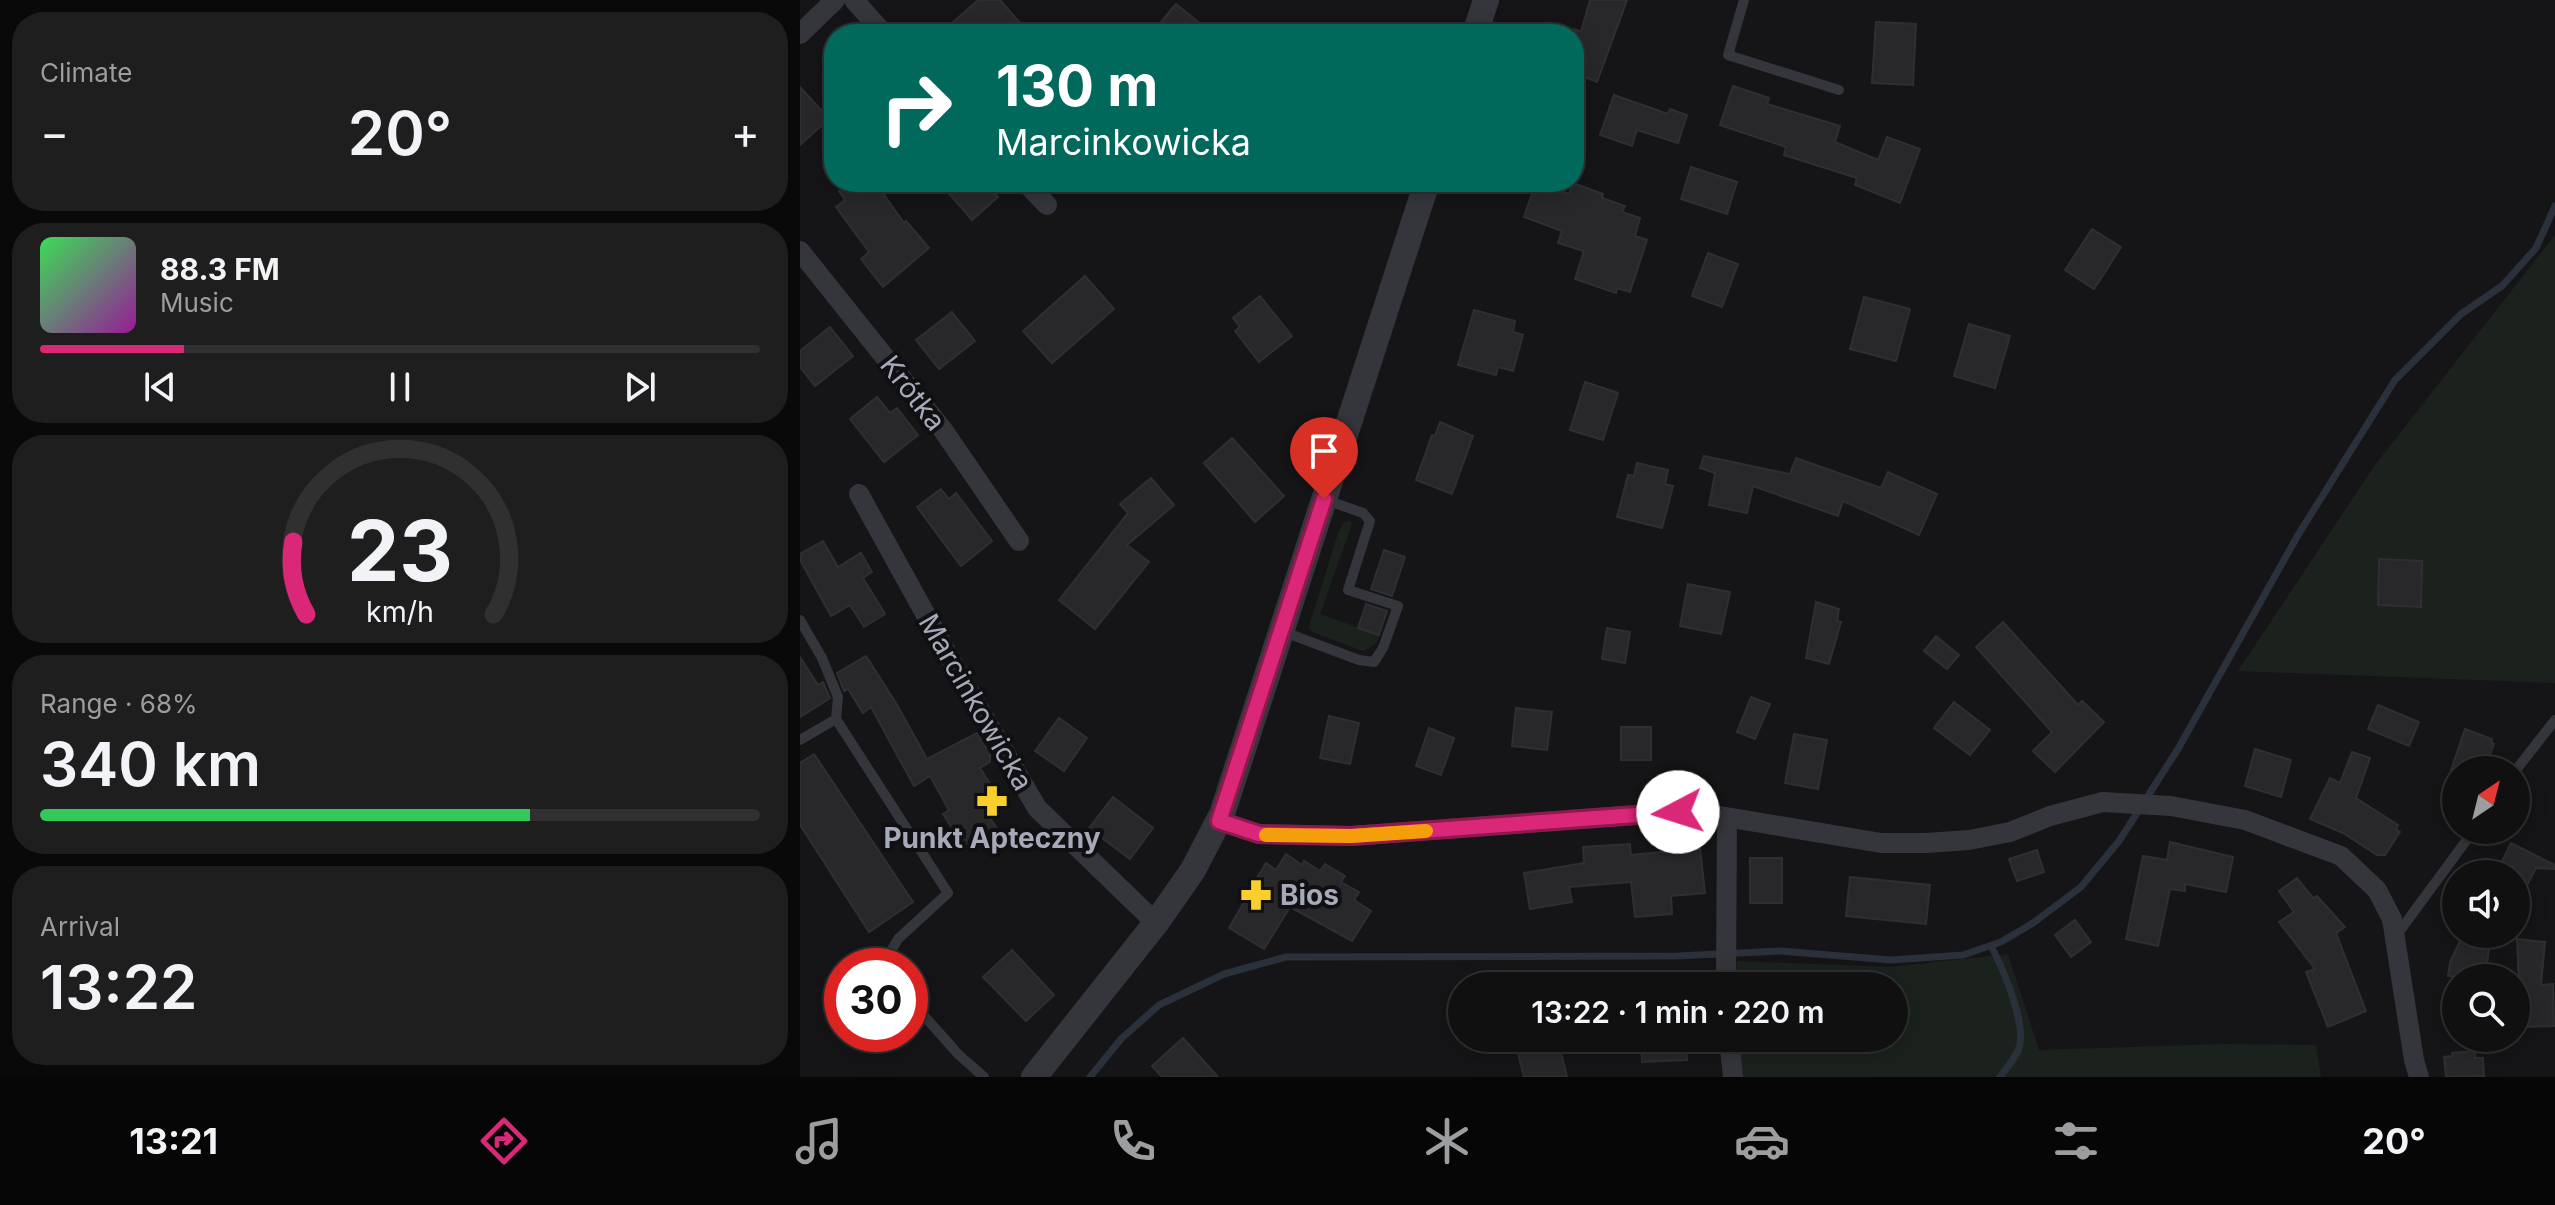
<!DOCTYPE html>
<html lang="en">
<head>
<meta charset="utf-8">
<style>
	body { margin:0; font-family:Inter,sans-serif; background:#1e1e1f; color:#f1f3f6; height:100vh; display:flex; flex-direction:column; font-size:30px; white-space:nowrap }
	* { box-sizing:border-box; margin:0 }
	p { font-size:26px; color:#9c9d9f }
	.icon { flex:none; width:44px; height:44px; fill:none; stroke:currentColor; stroke-width:2; stroke-linecap:round; stroke-linejoin:round }
	.map { position:relative; flex:1; overflow:hidden }
	.panel { display:flex; flex-direction:column; gap:12px; padding:12px; background:#090909; width:800px }
	.panel>* { flex:none }
	.top-card { position:absolute; left:24px; top:24px; width:760px; height:168px; border-radius:32px; box-shadow:0 4px 20px #0003,0 0 0 2px #303031; background:#00695c; color:#fff; overflow:hidden }
	.needle { width:52px; rotate:35deg }
	.tools { position:absolute; left:1642px; top:756px; display:grid; gap:16px }
	.tools a { display:grid; place-items:center; width:88px; height:88px; border-radius:50%; background:#101011; box-shadow:0 4px 20px #0003,0 0 0 2px #303031; font-size:40px }
	.speed { position:absolute; left:24px; top:948px; display:flex; gap:16px; font-size:40px; font-weight:700; text-align:center }
	.speed>* { display:grid; place-content:center; width:104px; height:104px; border-radius:50%; background:#101011; box-shadow:0 4px 20px #0003,0 0 0 2px #303031; line-height:1 }
	.speed .limit { border:12px solid #d22; background:#fff; color:#111 }
	.pin { position:absolute; display:grid; place-items:center; width:68px; height:68px; color:#fff; margin:-82px -34px; border-radius:50% 50% 50% 0; rotate:-45deg; box-shadow:0 0 8px #0007 }
	.pin .icon { rotate:45deg }
	.me { position:absolute; width:88px; margin:-44px; rotate:265deg; stroke-linejoin:round; filter:drop-shadow(0 0 6px #0008) }
	.turn { display:flex; align-items:center; gap:28px; height:168px; padding:0 40px; font-size:36px }
	.turn .icon { width:104px; height:104px; stroke-width:2.5 }
	.turn b { display:block; font-size:56px; line-height:68px }
	.big { font-size:60px; font-weight:600; line-height:1.1 }
	.panel .card { flex:1; display:flex; flex-direction:column; justify-content:center; gap:12px; min-width:0; padding:0 28px; border-radius:32px; background:#1e1e1f }
	.panel .dial { align-items:center; gap:0 }
	.dial svg { height:208px; overflow:visible; fill:none; stroke:#303031; stroke-width:7; stroke-linecap:round; text-anchor:middle }
	.dial text { fill:#f1f3f6; stroke:none }
	.song { display:flex; align-items:center; gap:24px }
	.cover { width:96px; height:96px; border-radius:12px; background:linear-gradient(135deg,hsl(130 70% 55%),hsl(300 70% 35%)) }
	.played { height:8px; border-radius:4px; background:linear-gradient(90deg,#db2777 20%,#303031 20%) }
	.keys { display:flex; justify-content:space-around; direction:ltr }
	.heat { display:flex; justify-content:space-between; align-items:center; font-size:44px; direction:ltr }
	.charge { height:12px; border-radius:6px; background:linear-gradient(90deg,#34c759 68%,#303031 0) }
	.trip { position:absolute; left:648px; top:972px; width:460px; height:80px; border-radius:40px; background:#101011; box-shadow:0 4px 20px #0003,0 0 0 2px #303031; font-weight:600; line-height:80px; text-align:center }
	.tab-bar { display:flex; height:128px; justify-content:space-around; align-items:center; background:#060607; color:#9c9d9f }
	.tab-bar .icon { width:56px; height:56px }
	.tab-bar .on { color:#db2777 }
	.tab-bar b { font-size:36px; color:#f1f3f6 }
	main { display:flex; flex:1; min-height:0 }
	.map>svg:first-child { display:block }
	.green { fill:#1b221d }
	.lines { fill:none; stroke-linecap:round; stroke-linejoin:round }
	.stream { stroke:#2a313b; stroke-width:7 }
	.building { fill:#28282b; stroke:#2f2f33; stroke-width:2 }
	.service { stroke:#35363c; stroke-width:10 }
	.minor { stroke:#35363c; stroke-width:20 }
	.tertiary { stroke:#35363c; stroke-width:26 }
	.route-casing { stroke:#8e194d; stroke-width:20 }
	.route { stroke:#db2777; stroke-width:14 }
	.slow { stroke:#f59e0b; stroke-width:14 }
	.labels { text-anchor:middle; stroke-width:8; stroke-linejoin:round; paint-order:stroke }
	.street-label { font-size:28px; fill:#a6a9b7; stroke:#101012 }
	.poi-label { font-size:28px; font-weight:bold; fill:#a6a9b7; stroke:#101012 }
</style>
</head>
<body>
<main>
<section class="panel">
<div class="card"><p>Climate</p>
<div class="heat"><a>−</a><b class="big">20°</b><a>+</a></div>
</div>
<div class="card">
<div class="song"><i class="cover"></i><div><b>88.3 FM</b><p>Music</p></div></div>
<div class="played"></div>
<div class="keys"><svg class="icon" aria-label="previous" viewBox="0 0 24 24"><path d="M18 5L8 12l10 7zM5 5v14"/></svg><svg class="icon" aria-label="pause" viewBox="0 0 24 24"><path d="M8 5v14M16 5v14"/></svg><svg class="icon" aria-label="next" viewBox="0 0 24 24"><path d="M6 5l10 7-10 7zM19 5v14"/></svg></div>
</div>
<div class="card dial"><svg viewBox="0 0 100 80">
<path d="M14 69A42 42 0 1 1 86 69"/>
<path d="M14 69A42 42 0 0 1 9 41" stroke="#db2777"/>
<text x="50" y="56" font-size="32" font-weight="700">23</text>
<text x="50" y="72" font-size="11">km/h</text>
</svg></div>
<div class="card"><p>Range · 68%</p><b class="big">340 km</b><div class="charge"></div></div>
<div class="card"><p>Arrival</p><b class="big">13:22</b></div>
</section>
<div class="map">
<svg width="1755" height="1077" viewBox="0 0 1755 1077">
	<rect width="100%" height="100%" fill="#151517"/>
	<g class="green">
		<path d="M 1755,235 L 1755,683 L 1438,671 L 1575,465 Z"/>
		<path d="M 549,520 L 552,524 L 520,614 L 579,635 C 578,644 571,648 563,651 L 512,632 L 509,627 L 538,533 L 544,522 Z"/>
		<path d="M 1208,954 L 1239,1050 L 1425,1044 L 1516,1045 L 1521,1077 L 939,1077 L 936,1038 L 1094,1038 L 1094,986 L 936,986 L 937,961 L 1091,967 Z"/>
	</g>
	<g class="lines">
		<g class="stream">
			<path d="M 1191,946 C 1203,969 1224,1017 1220,1044 C 1218,1056 1207,1067 1200,1077"/>
			<path d="M 290,1077 L 321,1039 L 359,1005 L 424,974 L 486,957 L 878,956 L 980,951 L 1091,960 L 1163,955 L 1201,942 L 1233,923 L 1281,887 L 1319,841 L 1378,749 L 1498,535 L 1595,380 L 1661,314 L 1702,286 L 1736,248 L 1755,206"/>
		</g>
	</g>
	<g class="building">
		<path d="M 178,0 L 200,0 L 230,34 L 161,34 L 152,23 Z"/>
		<path d="M 790,0 L 827,0 L 797,82 L 774,73 L 774,29 L 781,32 Z"/>
		<path d="M 376,4 L 413,34 L 351,34 Z"/>
		<path d="M 1076,22 L 1116,24 L 1113,85 L 1072,83 Z"/>
		<path d="M 933,86 L 969,98 L 967,104 L 1040,126 L 1035,142 L 1078,160 L 1087,137 L 1120,149 L 1100,203 L 1055,185 L 1057,178 L 984,155 L 986,147 L 920,125 Z"/>
		<path d="M 0,87 L 29,119 L 0,145 Z"/>
		<path d="M 814,95 L 868,114 L 870,109 L 887,115 L 878,143 L 837,130 L 832,146 L 800,135 Z"/>
		<path d="M 891,167 L 937,182 L 927,214 L 881,199 Z"/>
		<path d="M 52,182 L 75,182 L 104,223 L 106,221 L 129,248 L 83,287 L 61,259 L 69,252 L 36,207 L 45,200 L 39,191 Z"/>
		<path d="M 139,182 L 184,182 L 198,197 L 172,220 Z"/>
		<path d="M 736,182 L 769,194 L 773,183 L 803,194 L 802,198 L 825,206 L 822,212 L 840,218 L 835,236 L 847,240 L 830,292 L 817,288 L 816,293 L 775,279 L 784,251 L 758,243 L 762,231 L 724,217 Z"/>
		<path d="M 1292,229 L 1321,247 L 1294,289 L 1265,270 Z"/>
		<path d="M 908,253 L 938,264 L 922,307 L 892,296 Z"/>
		<path d="M 285,276 L 314,309 L 252,363 L 223,331 Z"/>
		<path d="M 460,296 L 492,336 L 459,362 L 435,331 L 440,327 L 433,318 Z"/>
		<path d="M 1064,297 L 1110,309 L 1096,361 L 1050,349 Z"/>
		<path d="M 674,310 L 715,321 L 713,332 L 723,335 L 713,371 L 698,367 L 696,375 L 658,365 Z"/>
		<path d="M 152,312 L 175,341 L 139,369 L 116,340 Z"/>
		<path d="M 1169,324 L 1210,336 L 1195,388 L 1154,376 Z"/>
		<path d="M 30,327 L 53,356 L 15,386 L 0,367 L 0,351 Z"/>
		<path d="M 785,382 L 818,393 L 803,440 L 770,430 Z"/>
		<path d="M 77,397 L 90,413 L 97,408 L 118,435 L 84,462 L 50,419 Z"/>
		<path d="M 640,422 L 673,436 L 652,494 L 616,480 L 632,435 L 635,436 Z"/>
		<path d="M 432,438 L 484,496 L 455,522 L 404,463 Z"/>
		<path d="M 904,456 L 990,474 L 996,458 L 1081,488 L 1088,472 L 1137,494 L 1119,535 L 1043,501 L 1038,516 L 953,486 L 947,513 L 909,505 L 915,473 L 900,468 Z"/>
		<path d="M 837,463 L 868,470 L 865,484 L 873,486 L 862,528 L 817,517 L 828,475 L 834,476 Z"/>
		<path d="M 351,478 L 374,505 L 327,545 L 349,562 L 295,629 L 259,600 L 328,513 L 320,504 Z"/>
		<path d="M 141,489 L 149,499 L 156,493 L 192,541 L 161,566 L 117,507 Z"/>
		<path d="M 23,541 L 38,567 L 61,553 L 72,572 L 63,578 L 85,614 L 64,627 L 50,605 L 31,616 L 0,560 L 0,554 Z"/>
		<path d="M 584,550 L 605,557 L 592,596 L 571,589 Z"/>
		<path d="M 1579,559 L 1622,561 L 1621,607 L 1578,605 Z"/>
		<path d="M 888,584 L 930,592 L 921,634 L 880,626 Z"/>
		<path d="M 1016,602 L 1039,609 L 1037,621 L 1041,622 L 1029,664 L 1006,658 Z"/>
		<path d="M 566,604 L 587,611 L 579,635 L 558,628 Z"/>
		<path d="M 1203,622 L 1278,705 L 1282,701 L 1304,722 L 1255,772 L 1233,751 L 1252,732 L 1176,647 Z"/>
		<path d="M 807,628 L 830,632 L 825,663 L 802,659 Z"/>
		<path d="M 1136,636 L 1159,655 L 1147,669 L 1124,651 Z"/>
		<path d="M 66,656 L 96,703 L 127,759 L 177,733 L 190,754 L 190,762 L 180,768 L 204,806 L 188,815 L 198,830 L 166,850 L 143,814 L 149,810 L 130,776 L 114,786 L 71,707 L 63,713 L 48,689 L 44,691 L 37,673 Z"/>
		<path d="M 0,657 L 18,685 L 23,682 L 30,698 L 0,717 Z"/>
		<path d="M 951,697 L 970,704 L 955,739 L 937,732 Z"/>
		<path d="M 1154,702 L 1190,730 L 1170,755 L 1134,728 Z"/>
		<path d="M 1578,705 L 1619,722 L 1609,746 L 1568,729 Z"/>
		<path d="M 716,708 L 752,712 L 747,750 L 712,746 Z"/>
		<path d="M 529,716 L 559,723 L 550,764 L 520,758 Z"/>
		<path d="M 259,718 L 287,738 L 264,771 L 235,751 Z"/>
		<rect x="821" y="727" width="30" height="33"/>
		<path d="M 629,728 L 654,738 L 641,775 L 616,766 Z"/>
		<path d="M 1665,729 L 1692,739 L 1691,742 L 1694,744 L 1684,770 L 1651,770 Z"/>
		<path d="M 994,734 L 1027,740 L 1018,789 L 985,783 Z"/>
		<path d="M 1455,749 L 1491,760 L 1481,797 L 1445,786 Z"/>
		<path d="M 1552,752 L 1570,758 L 1556,798 L 1598,825 L 1596,829 L 1600,832 L 1585,855 L 1577,855 L 1543,833 L 1510,819 L 1530,778 L 1540,783 Z"/>
		<path d="M 14,754 L 113,902 L 69,932 L 0,825 L 0,763 Z"/>
		<path d="M 313,797 L 353,828 L 330,859 L 289,828 Z"/>
		<path d="M 1370,842 L 1433,857 L 1426,892 L 1385,884 L 1385,891 L 1370,889 L 1358,946 L 1326,939 L 1343,856 L 1367,860 Z"/>
		<path d="M 1711,843 L 1755,865 L 1755,869 L 1736,868 L 1716,906 L 1714,867 L 1699,867 Z"/>
		<path d="M 830,844 L 831,855 L 900,848 L 905,893 L 871,896 L 872,914 L 835,917 L 831,882 L 769,887 L 772,902 L 730,909 L 724,873 L 784,863 L 783,847 Z"/>
		<path d="M 1237,850 L 1244,872 L 1217,881 L 1209,859 Z"/>
		<path d="M 486,854 L 502,865 L 504,861 L 520,871 L 525,864 L 545,876 L 541,882 L 559,892 L 554,900 L 571,911 L 552,941 L 490,907 L 464,949 L 429,928 L 447,897 L 444,895 L 455,878 L 457,878 L 466,863 L 476,870 Z"/>
		<rect x="950" y="858" width="32" height="45"/>
		<path d="M 1050,877 L 1130,885 L 1126,924 L 1046,916 Z"/>
		<path d="M 1497,878 L 1513,898 L 1517,896 L 1545,927 L 1536,933 L 1566,1011 L 1528,1027 L 1506,972 L 1515,969 L 1479,922 L 1494,912 L 1479,891 Z"/>
		<path d="M 1275,920 L 1291,942 L 1271,957 L 1255,935 Z"/>
		<path d="M 1662,937 L 1690,941 L 1685,978 L 1648,976 L 1650,962 Z"/>
		<path d="M 1717,939 L 1745,942 L 1741,985 L 1753,984 L 1754,1026 L 1721,1027 Z"/>
		<path d="M 212,950 L 254,995 L 226,1021 L 183,977 Z"/>
		<path d="M 383,1038 L 418,1077 L 362,1077 L 352,1066 Z"/>
		<path d="M 841,1038 L 886,1038 L 887,1060 L 842,1062 Z"/>
		<path d="M 759,1044 L 767,1077 L 724,1077 L 718,1054 Z"/>
		<path d="M 1675,1051 L 1675,1058 L 1683,1058 L 1684,1076 L 1646,1077 L 1644,1057 L 1653,1056 L 1652,1053 Z"/>
	</g>
	<g class="lines">
		<g class="service">
			<path d="M 944,0 L 928,55 L 1039,90"/>
			<path d="M 0,620 L 22,658 L 38,697 L 36,719"/>
			<path d="M 484,632 L 559,660 L 574,662 L 583,648 L 598,606 L 548,590 L 570,521 L 563,513 L 526,500"/>
			<path d="M 0,740 L 36,719 L 148,893 L 98,939 L 84,963 L 87,966"/>
			<path d="M 1716,770 L 1755,720"/>
			<path d="M 1596,936 L 1674,830"/>
			<path d="M 110,1000 L 158,1054 L 184,1077"/>
		</g>
		<g class="minor">
			<path d="M 54,0 L 84,34"/>
			<path d="M 0,34 L 35,0"/>
			<path d="M 225,182 L 247,205"/>
			<path d="M 0,251 L 143,430 L 219,541"/>
			<path d="M 59,494 L 148,655 L 237,808 L 356,923"/>
			<path d="M 419,821 L 459,834 L 551,836 L 890,811 L 1081,843 L 1126,843 L 1169,840 L 1210,832 L 1250,816 L 1303,802 L 1371,806 L 1445,820 L 1541,856 L 1577,890 L 1592,919 L 1614,1060 L 1619,1077"/>
			<path d="M 926,986 L 927,818"/>
			<path d="M 929,1038 L 933,1077"/>
		</g>
		<g class="tertiary">
			<path d="M 675,34 L 686,0"/>
			<path d="M 234,1077 L 356,923 L 393,870 L 422,814 L 627,182"/>
		</g>
	</g>
	<g class="lines">
		<defs>
			<path id="route" d="M 524,499 L 419,821 L 459,834 L 551,836 L 878,812"/>
		</defs>
		<use href="#route" class="route-casing"/>
		<use href="#route" class="route"/>
		<path class="slow" d="M 466,835 L 551,836 L 626,831"/>
	</g>
	<defs>
		<symbol id="pharmacy-bare" viewBox="-9 -9 18 18"><path d="M-2-6h4v4h4v4h-4v4h-4v-4h-4v-4h4Z" fill="#f8cf2b" stroke="#101012" stroke-width="2.5" paint-order="stroke"/></symbol>
	</defs>
	<g fill-rule="evenodd">
		<use href="#pharmacy-bare" x="170" y="779" width="44" height="44"/>
		<use href="#pharmacy-bare" x="434" y="873" width="44" height="44"/>
	</g>
	<g class="labels">
		<g class="street-label">
			<text transform="translate(113 393) rotate(52)" y="10">Krótka</text>
			<text transform="translate(176 702) rotate(60)" y="10">Marcinkowicka</text>
		</g>
		<g class="poi-label">
			<text x="192" y="848">Punkt Apteczny</text>
			<text x="480" y="905" text-anchor="start">Bios</text>
		</g>
	</g>
</svg>
<div class="tools">
<a><svg class="needle" viewBox="-14 -14 28 28"><path d="M0-13l5 13h-10z" fill="#e53935"/><path d="M0 13l5-13h-10z" fill="#9c9d9f"/></svg></a>
<a><svg class="icon" aria-label="sound" viewBox="0 0 24 24"><path d="M4 9h4l5-4v14l-5-4H4zM17 9q2 3 0 6"/></svg></a>
<a><svg class="icon" aria-label="search" viewBox="0 0 24 24"><circle cx="10" cy="10" r="6"/><path d="M15 15l6 6"/></svg></a>
</div>
<div class="speed"><div class="limit">30</div></div>
<div class="pin" style="left:524px;top:499px;background:#d93025"><svg class="icon" aria-label="arrive" viewBox="0 0 24 24"><path d="M6 21V4h12l-3 4 3 4H6"/></svg></div>
<svg class="me" style="left:878px;top:812px" viewBox="-20 -20 40 40"><circle r="19" fill="#fff"/><path d="M0-13L10 11 0 6-10 11z" fill="#db2777"/></svg>
<div class="trip">13:22 · 1 min · 220 m</div>
<div class="top-card">
<div class="turn"><svg class="icon" aria-label="right" viewBox="0 0 24 24"><path d="M7 20v-9h11M14 6l5 5-5 5"/></svg><div><b>130 m</b>Marcinkowicka</div></div>
</div>
</div>
</main>
<nav class="tab-bar">
<b>13:21</b>
<svg class="icon on" aria-label="directions" viewBox="0 0 24 24"><path d="M12 3l9 9-9 9-9-9zM9 14v-3h6M13 9l2 2-2 2"/></svg>
<svg class="icon" aria-label="music" viewBox="0 0 24 24"><path d="M9 18V5l10-2v13"/><circle cx="6" cy="18" r="3"/><circle cx="16" cy="16" r="3"/></svg>
<svg class="icon" aria-label="phone" viewBox="0 0 24 24"><path d="M5 4h4l2 5-3 2q2 4 5 5l2-3 5 2v4C11 20 4 13 5 4z"/></svg>
<svg class="icon" aria-label="climate" viewBox="0 0 24 24"><path d="M12 3v18M4 7l16 10M4 17L20 7"/></svg>
<svg class="icon" aria-label="car" viewBox="0 0 24 24"><path d="M5 17H2v-5l4-1 3-4h7l3 4 3 1v5h-3M9 17h6M6 11h13"/><circle cx="7" cy="17" r="2"/><circle cx="17" cy="17" r="2"/></svg>
<svg class="icon" aria-label="filters" viewBox="0 0 24 24"><path d="M4 7h16M4 17h16"/><circle cx="9" cy="7" r="2"/><circle cx="15" cy="17" r="2"/></svg>
<b>20°</b>
</nav>
</body>
</html>
